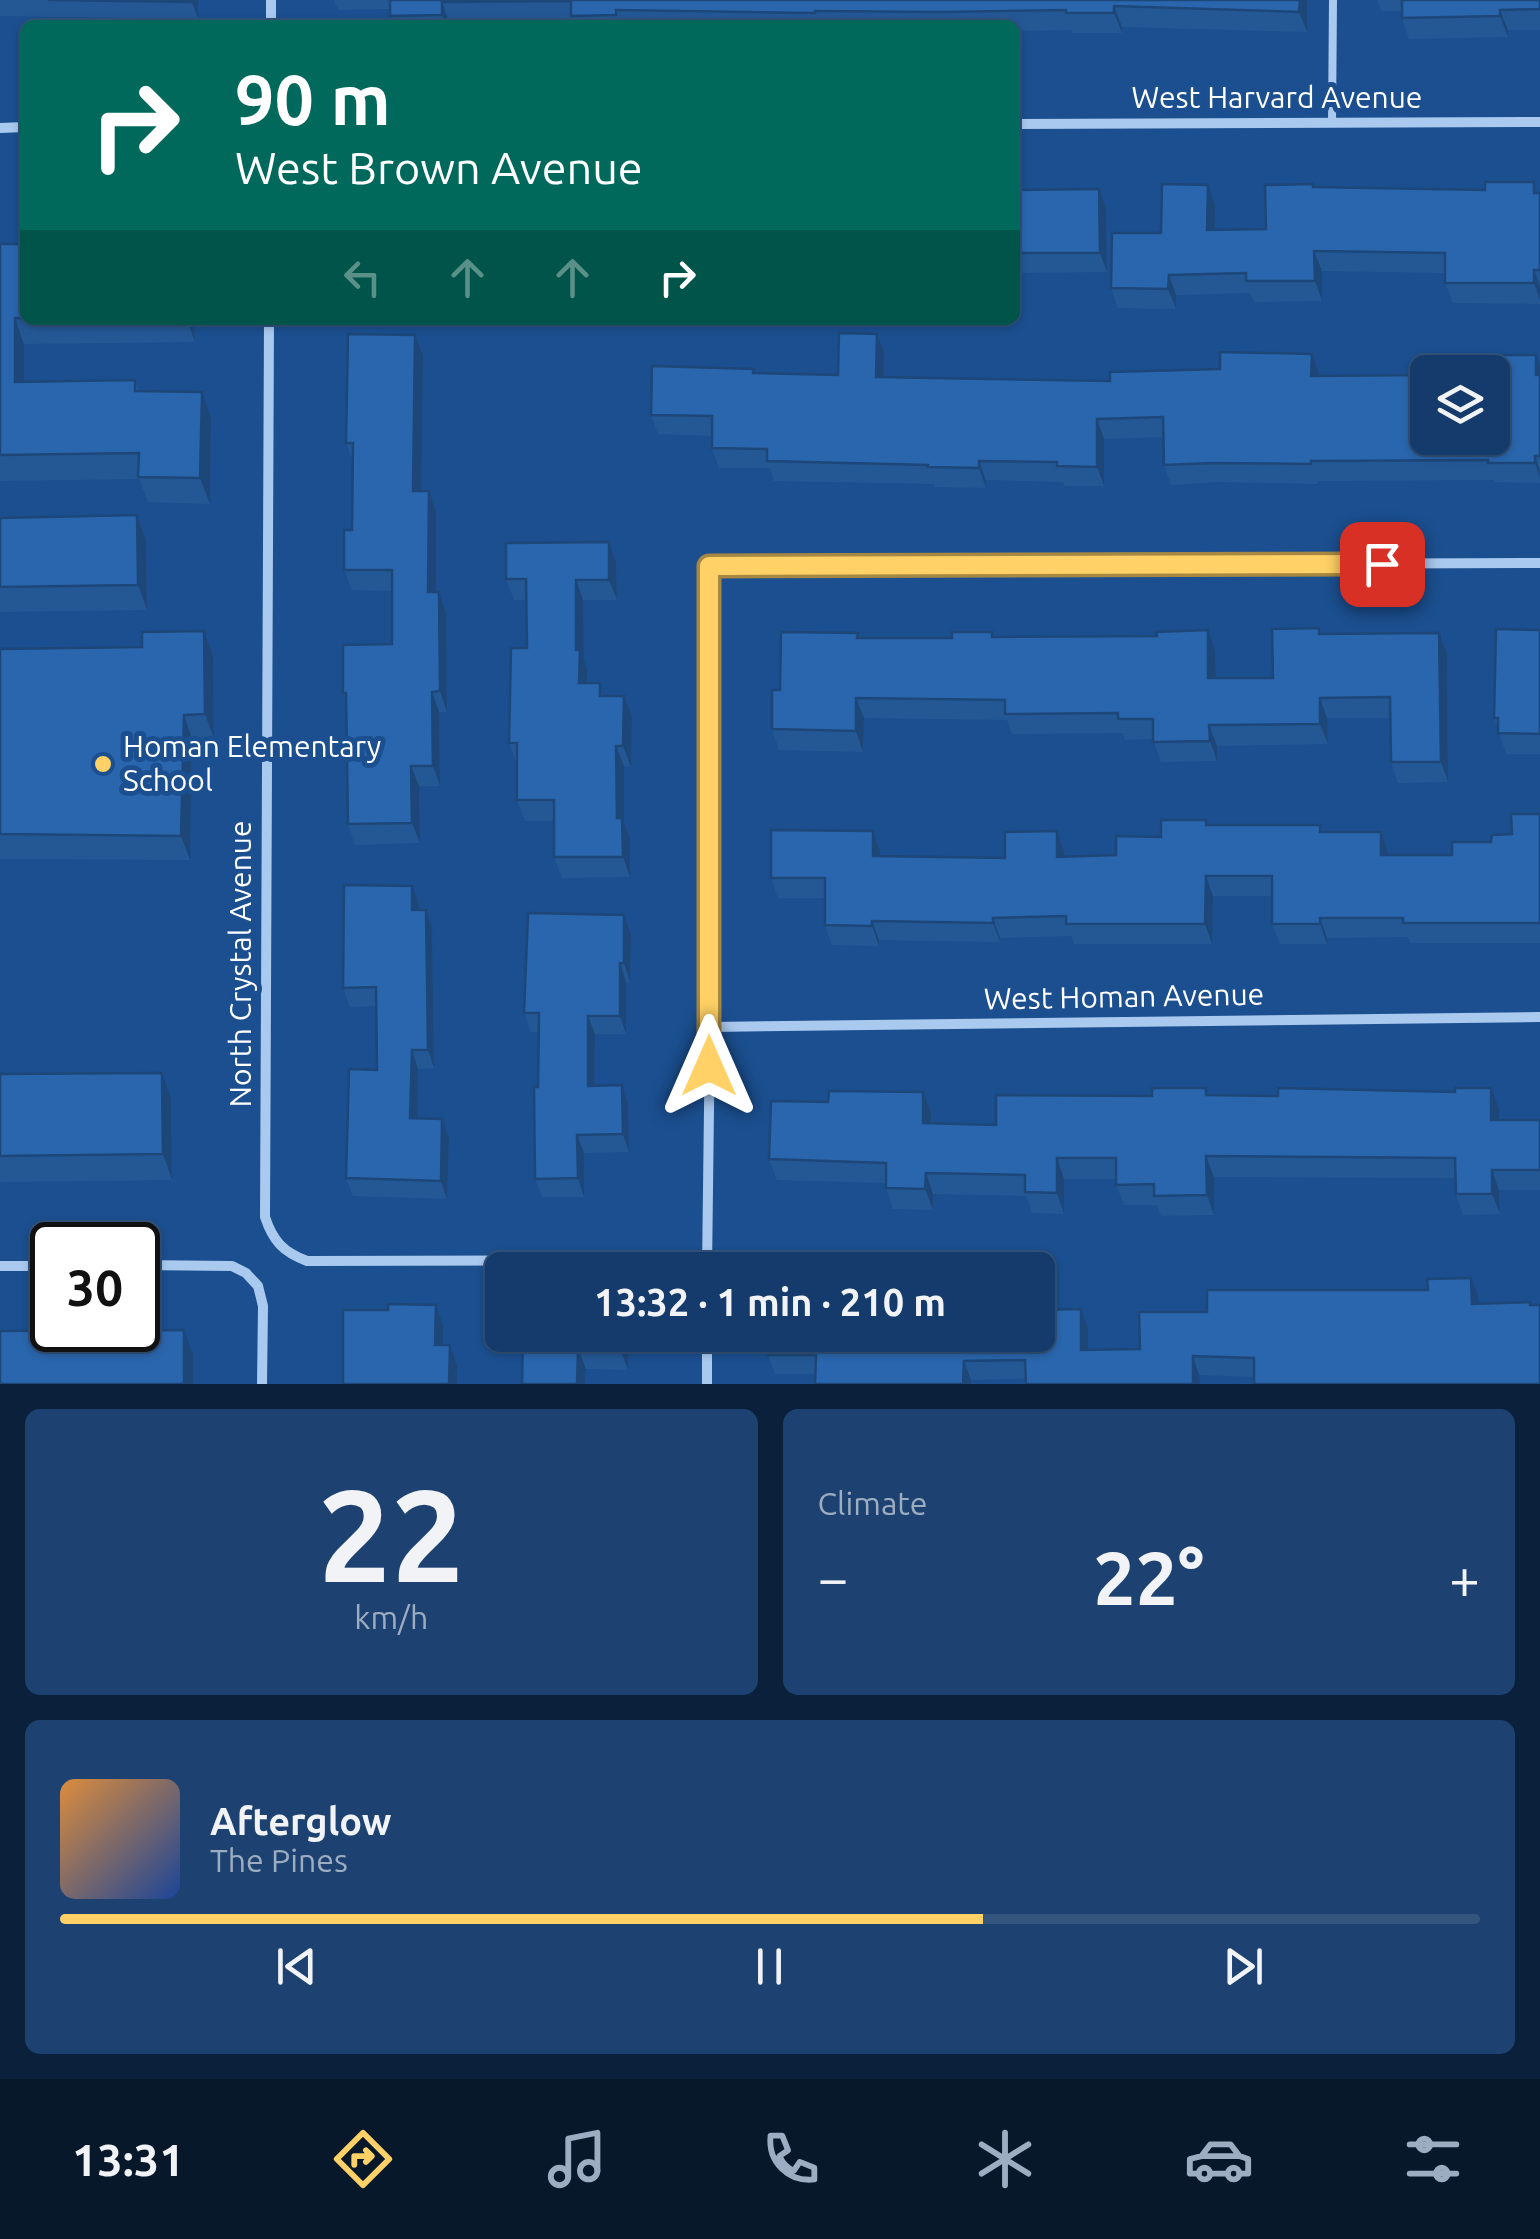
<!DOCTYPE html>
<html lang="en">
<head>
<meta charset="utf-8">
<style>
	body { margin:0; font-family:Ubuntu,sans-serif; background:#1d4271; color:#f1f3f6; height:100vh; display:flex; flex-direction:column; font-size:38px; white-space:nowrap }
	* { box-sizing:border-box; margin:0 }
	p { font-size:32px; color:#9dadc1 }
	.icon { flex:none; width:55px; height:55px; fill:none; stroke:currentColor; stroke-width:2; stroke-linecap:round; stroke-linejoin:round }
	.map { position:relative; height:1384px; overflow:hidden }
	.panel { display:flex; flex-direction:column; gap:25px; padding:25px; background:#0b203b; flex:1 }
	.panel>* { flex:none }
	.top-card { position:absolute; left:20px; top:20px; width:1000px; height:305px; border-radius:15px; box-shadow:0 2px 8px #0004,0 0 0 2px #33557e; background:#00695c; color:#fff; overflow:hidden }
	.buttons { position:absolute; left:1410px; top:355px; display:grid; gap:20px }
	.buttons a { display:grid; place-items:center; width:100px; height:100px; border-radius:15px; background:#143b6b; box-shadow:0 2px 8px #0004,0 0 0 2px #33557e; font-size:50px }
	.speed { position:absolute; left:30px; top:1222px; display:flex; gap:20px; font-size:50px; font-weight:700; text-align:center }
	.speed>* { display:grid; place-content:center; width:130px; height:130px; border-radius:50%; background:#143b6b; box-shadow:0 2px 8px #0004,0 0 0 2px #33557e; line-height:1 }
	.speed .limit { border:5px solid #111; border-radius:15px; background:#fff; color:#111 }
	.pin { position:absolute; display:grid; place-items:center; width:85px; height:85px; color:#fff; margin:-42px; border-radius:20px; box-shadow:0 5px 15px #0006 }
	.me { position:absolute; width:110px; margin:-55px; rotate:0deg; stroke-linejoin:round; filter:drop-shadow(0 0 8px #0008) }
	.turn { display:flex; align-items:center; gap:35px; height:210px; padding:0 50px; font-size:45px }
	.turn .icon { width:130px; height:130px; stroke-width:2.5 }
	.turn b { display:block; font-size:70px; line-height:85px }
	.lanes { display:flex; align-items:center; height:95px; padding:0 50px; background:#0003; justify-content:center; gap:50px; direction:ltr }
	.lanes .off { opacity:.35 }
	.big { font-size:75px; font-weight:700; line-height:1.1 }
	.panel .widget { flex:1; display:flex; flex-direction:column; justify-content:center; gap:15px; min-width:0; padding:0 35px; border-radius:15px; background:#1d4271 }
	.panel .dial { align-items:center; gap:0 }
	.dial b { font-size:130px; line-height:1 }
	.song { display:flex; align-items:center; gap:30px }
	.cover { width:120px; height:120px; border-radius:15px; background:linear-gradient(135deg,hsl(30 70% 55%),hsl(220 70% 35%)) }
	.played { height:10px; border-radius:5px; background:linear-gradient(90deg,#ffd166 65%,#33557e 65%) }
	.keys { display:flex; justify-content:space-around; direction:ltr }
	.heat { display:flex; justify-content:space-between; align-items:center; font-size:55px; direction:ltr }
	.panel .tiles { flex:1; display:grid; gap:25px; grid-template-columns:1fr 1fr }
	.widget:last-child { grid-column:span 2 }
	.trip { position:absolute; left:485px; top:1252px; width:570px; height:100px; border-radius:15px; background:#143b6b; box-shadow:0 2px 8px #0004,0 0 0 2px #33557e; font-weight:700; line-height:100px; text-align:center }
	.dock { display:flex; height:160px; justify-content:space-around; align-items:center; background:#08182b; color:#9dadc1 }
	.dock .icon { width:70px; height:70px }
	.dock .current { color:#ffd166 }
	.dock b { font-size:45px; color:#f1f3f6 }
	.map>svg:first-child { display:block }
	.lines { fill:none; stroke-linecap:round; stroke-linejoin:round }
	.service { stroke:#a9c9ee; stroke-width:8 }
	.minor { stroke:#a9c9ee; stroke-width:10 }
	.wall { fill:#245895 }
	.shaded-wall { fill:#1d4779 }
	.building { fill:#2a66ad; stroke:#1d4779; stroke-width:2.5 }
	.route-casing { stroke:#a68842; stroke-width:25 }
	.route { stroke:#ffd166; stroke-width:18 }
	.poi-dot { fill:#ffd166; stroke:#1b4f8f; stroke-width:4 }
	.labels { text-anchor:middle; stroke-width:10; stroke-linejoin:round; paint-order:stroke }
	.street-label { font-size:30px; fill:#fff; stroke:#1b4f8f }
	.poi-label { font-size:30px; fill:#fff; stroke:#1b4f8f; text-anchor:start }
</style>
</head>
<body>
<div class="map">
<svg width="1540" height="1384" viewBox="0 0 1540 1384">
	<rect width="100%" height="100%" fill="#1b4f8f"/>
	<g class="lines">
		<path class="service" d="M 1332,123 L 1333,0"/>
		<g class="minor">
			<path d="M 271,25 L 271,0"/>
			<path d="M 1015,124 L 1540,122"/>
			<path d="M 0,128 L 25,127"/>
			<path d="M 269,320 L 265,1217 C 273,1241 283,1252 307,1261 L 707,1260"/>
			<path d="M 710,1027 L 1540,1017"/>
			<path d="M 138,1265 L 232,1266 L 246,1273 L 258,1286 L 263,1306 L 262,1384"/>
			<path d="M 0,1266 L 52,1266"/>
			<path d="M 707,1270 L 710,1027 L 709,566 L 1540,563"/>
			<path d="M 707,1335 L 707,1384"/>
		</g>
	</g>
	<g class="wall">
		<path d="M 0,0 L 198,0 L 198,19 L 0,16 Z"/>
		<path d="M 334,0 L 1307,0 L 1307,32 L 1122,27 L 1122,33 L 1073,33 L 1072,30 L 1015,31 L 1015,25 L 574,25 L 573,21 L 449,22 L 449,25 L 394,25 L 390,16 L 390,9 L 338,10 Z"/>
		<path d="M 1377,0 L 1540,0 L 1540,30 L 1508,30 L 1508,37 L 1409,39 L 1402,18 L 1402,11 L 1381,11 Z"/>
		<path d="M 1208,185 L 1215,205 L 1215,230 L 1266,229 L 1314,187 L 1540,193 L 1540,304 L 1453,303 L 1445,283 L 1445,273 L 1322,271 L 1322,301 L 1254,302 L 1250,293 L 1176,295 L 1176,309 L 1118,308 L 1111,288 Z"/>
		<path d="M 1015,190 L 1106,209 L 1107,272 L 1015,273 Z"/>
		<path d="M 0,244 L 25,244 L 25,320 L 194,320 L 195,342 L 24,344 L 24,382 L 135,380 L 139,391 L 211,418 L 210,504 L 148,502 L 139,479 L 0,481 Z"/>
		<path d="M 415,335 L 423,355 L 421,491 L 436,512 L 436,592 L 439,592 L 446,613 L 447,712 L 439,712 L 440,786 L 419,786 L 420,843 L 355,845 L 348,824 L 346,700 L 343,693 L 392,644 L 392,591 L 352,590 L 344,570 L 352,530 L 353,461 L 346,443 Z"/>
		<path d="M 884,353 L 883,377 L 1110,381 L 1220,369 L 1312,354 L 1319,376 L 1428,438 L 1540,367 L 1540,483 L 1495,482 L 1494,480 L 1318,481 L 1318,484 L 1219,482 L 1171,485 L 1164,465 L 1164,437 L 1104,439 L 1104,486 L 1065,486 L 1063,482 L 986,480 L 986,488 L 935,487 L 934,484 L 774,481 L 770,468 L 719,468 L 712,448 L 712,436 L 658,434 L 651,415 L 755,373 L 838,375 Z"/>
		<path d="M 137,515 L 146,540 L 147,610 L 0,612 L 0,518 Z"/>
		<path d="M 616,563 L 617,600 L 583,600 L 584,660 L 587,670 L 587,683 L 605,696 L 624,696 L 632,716 L 631,767 L 624,766 L 624,823 L 630,838 L 630,877 L 562,878 L 554,857 L 554,821 L 525,821 L 517,800 L 517,764 L 509,743 L 527,648 L 526,600 L 514,600 L 506,579 Z"/>
		<path d="M 1319,628 L 1321,634 L 1439,633 L 1447,653 L 1448,782 L 1398,783 L 1391,762 L 1390,718 L 1327,718 L 1328,744 L 1217,746 L 1217,761 L 1161,762 L 1153,739 L 1125,740 L 1123,733 L 1012,734 L 1007,720 L 864,718 L 863,752 L 779,750 L 772,729 L 780,690 L 860,638 L 994,637 L 1215,651 L 1215,678 L 1273,678 Z"/>
		<path d="M 1540,630 L 1540,754 L 1506,754 L 1494,718 Z"/>
		<path d="M 204,631 L 213,656 L 214,739 L 192,739 L 190,860 L 0,859 L 0,649 L 142,647 Z"/>
		<path d="M 1540,814 L 1540,943 L 1410,943 L 1408,937 L 1327,938 L 1327,944 L 1280,944 L 1272,924 L 1272,896 L 1213,896 L 1212,944 L 1074,944 L 1071,936 L 1000,938 L 1000,942 L 879,940 L 879,946 L 832,945 L 825,925 L 825,898 L 778,898 L 771,878 L 873,831 L 880,851 L 880,856 L 1005,858 L 1057,831 L 1064,851 L 1064,856 L 1116,855 L 1206,820 L 1208,825 L 1320,825 L 1322,832 L 1381,832 L 1388,855 L 1452,855 L 1512,834 Z"/>
		<path d="M 419,904 L 419,910 L 432,928 L 434,1068 L 418,1069 L 417,1118 L 449,1138 L 447,1199 L 353,1196 L 346,1178 L 377,1070 L 376,1006 L 350,1007 L 343,988 Z"/>
		<path d="M 624,915 L 631,934 L 630,982 L 626,982 L 626,1034 L 595,1034 L 594,1086 L 622,1085 L 628,1104 L 629,1152 L 584,1153 L 584,1197 L 542,1197 L 535,1179 L 539,1032 L 531,1032 L 524,1013 Z"/>
		<path d="M 0,1074 L 171,1099 L 172,1180 L 0,1182 Z"/>
		<path d="M 1206,1088 L 1208,1095 L 1499,1109 L 1499,1120 L 1540,1120 L 1540,1190 L 1499,1190 L 1500,1214 L 1463,1215 L 1456,1194 L 1456,1178 L 1214,1177 L 1214,1215 L 1161,1216 L 1157,1205 L 1124,1205 L 1116,1185 L 1116,1179 L 1064,1179 L 1064,1214 L 1032,1213 L 1026,1196 L 933,1194 L 933,1210 L 893,1209 L 886,1188 L 886,1183 L 777,1180 L 769,1159 L 828,1102 L 923,1092 L 931,1112 L 931,1124 L 996,1125 L 1152,1096 Z"/>
		<path d="M 1478,1296 L 1478,1304 L 1254,1377 L 1199,1375 L 971,1380 L 815,1374 L 775,1374 L 768,1355 L 1081,1309 L 1088,1328 L 1088,1350 L 1140,1349 L 1207,1312 Z"/>
		<path d="M 523,1335 L 629,1335 L 628,1370 L 586,1369 L 585,1384 L 522,1384 Z"/>
	</g>
	<g class="shaded-wall">
		<path d="M 192,0 L 198,0 L 198,19 L 192,2 Z"/>
		<path d="M 1300,0 L 1307,0 L 1307,32 L 1299,12 Z"/>
		<path d="M 442,2 L 449,22 L 449,25 L 446,25 L 442,15 Z"/>
		<path d="M 1114,6 L 1122,27 L 1122,33 L 1114,13 Z"/>
		<path d="M 1500,10 L 1508,30 L 1508,37 L 1500,16 Z"/>
		<path d="M 1208,185 L 1215,205 L 1215,250 L 1207,230 Z"/>
		<path d="M 1099,189 L 1106,209 L 1107,272 L 1100,253 Z"/>
		<path d="M 1314,251 L 1322,271 L 1322,301 L 1315,281 Z"/>
		<path d="M 1534,270 L 1540,286 L 1540,300 L 1534,283 Z"/>
		<path d="M 1169,275 L 1176,295 L 1176,309 L 1168,289 Z"/>
		<path d="M 15,318 L 24,344 L 24,408 L 15,382 Z"/>
		<path d="M 187,320 L 194,320 L 195,342 Z"/>
		<path d="M 877,334 L 884,353 L 883,397 L 876,377 Z"/>
		<path d="M 415,335 L 423,355 L 421,512 L 413,491 Z"/>
		<path d="M 1312,354 L 1319,373 L 1319,395 L 1311,376 Z"/>
		<path d="M 1536,355 L 1540,367 L 1540,387 L 1536,375 Z"/>
		<path d="M 202,392 L 211,418 L 210,504 L 200,478 Z"/>
		<path d="M 1097,419 L 1104,439 L 1104,486 L 1097,467 Z"/>
		<path d="M 1535,456 L 1540,471 L 1540,478 L 1535,463 Z"/>
		<path d="M 979,461 L 986,480 L 986,488 L 979,468 Z"/>
		<path d="M 429,491 L 436,512 L 436,613 L 428,592 Z"/>
		<path d="M 137,515 L 146,540 L 147,610 L 138,585 Z"/>
		<path d="M 609,542 L 616,563 L 617,600 L 609,580 Z"/>
		<path d="M 576,580 L 583,600 L 584,660 L 587,670 L 587,703 L 579,683 L 576,650 Z"/>
		<path d="M 439,592 L 446,613 L 447,712 L 440,691 Z"/>
		<path d="M 1208,630 L 1215,651 L 1216,699 L 1208,678 Z"/>
		<path d="M 204,631 L 213,656 L 214,739 L 205,714 Z"/>
		<path d="M 1439,633 L 1447,653 L 1448,782 L 1441,762 Z"/>
		<path d="M 432,692 L 439,712 L 440,786 L 433,766 Z"/>
		<path d="M 624,696 L 632,716 L 631,767 L 623,746 Z"/>
		<path d="M 856,698 L 864,718 L 863,752 L 856,731 Z"/>
		<path d="M 1320,698 L 1327,718 L 1328,744 L 1320,724 Z"/>
		<path d="M 184,715 L 192,739 L 190,860 L 181,836 Z"/>
		<path d="M 1209,725 L 1217,746 L 1217,761 L 1210,741 Z"/>
		<path d="M 616,746 L 624,766 L 624,823 L 630,838 L 630,877 L 623,857 L 617,818 Z"/>
		<path d="M 411,766 L 419,786 L 420,843 L 412,823 Z"/>
		<path d="M 873,831 L 880,851 L 880,876 L 873,856 Z"/>
		<path d="M 1057,831 L 1064,851 L 1065,876 L 1057,857 Z"/>
		<path d="M 1381,832 L 1388,852 L 1388,874 L 1381,855 Z"/>
		<path d="M 1206,876 L 1213,896 L 1212,944 L 1205,924 Z"/>
		<path d="M 412,886 L 419,904 L 419,928 L 412,910 Z"/>
		<path d="M 426,910 L 432,928 L 434,1068 L 428,1050 Z"/>
		<path d="M 624,915 L 631,934 L 630,982 L 624,963 Z"/>
		<path d="M 993,918 L 1000,938 L 1000,942 L 993,923 Z"/>
		<path d="M 1320,918 L 1327,938 L 1327,944 L 1320,924 Z"/>
		<path d="M 872,921 L 879,940 L 879,946 L 872,926 Z"/>
		<path d="M 620,963 L 626,982 L 626,1034 L 620,1016 Z"/>
		<path d="M 588,1016 L 595,1034 L 594,1104 L 588,1086 Z"/>
		<path d="M 412,1050 L 418,1069 L 417,1136 L 410,1118 Z"/>
		<path d="M 162,1073 L 171,1099 L 172,1180 L 163,1154 Z"/>
		<path d="M 622,1085 L 628,1104 L 629,1152 L 623,1134 Z"/>
		<path d="M 1491,1088 L 1499,1109 L 1499,1141 L 1491,1120 Z"/>
		<path d="M 923,1092 L 931,1112 L 930,1144 L 923,1123 Z"/>
		<path d="M 442,1119 L 449,1138 L 447,1199 L 441,1181 Z"/>
		<path d="M 577,1135 L 584,1153 L 584,1197 L 578,1178 Z"/>
		<path d="M 1206,1156 L 1214,1177 L 1214,1215 L 1207,1195 Z"/>
		<path d="M 1057,1158 L 1064,1179 L 1064,1214 L 1057,1193 Z"/>
		<path d="M 1492,1170 L 1499,1190 L 1500,1214 L 1492,1194 Z"/>
		<path d="M 926,1173 L 933,1194 L 933,1210 L 925,1189 Z"/>
		<path d="M 1471,1278 L 1478,1296 L 1479,1323 L 1472,1304 Z"/>
		<path d="M 436,1305 L 443,1326 L 443,1366 L 435,1345 Z"/>
		<path d="M 1081,1309 L 1088,1328 L 1088,1369 L 1081,1350 Z"/>
		<path d="M 184,1330 L 193,1354 L 193,1384 L 184,1384 Z"/>
		<path d="M 621,1335 L 629,1335 L 628,1370 L 620,1350 Z"/>
		<path d="M 450,1345 L 457,1366 L 457,1384 L 449,1384 Z"/>
		<path d="M 578,1348 L 586,1369 L 585,1384 L 577,1384 Z"/>
		<path d="M 1193,1356 L 1199,1375 L 1200,1384 L 1193,1384 Z"/>
		<path d="M 964,1361 L 971,1380 L 971,1384 L 963,1384 Z"/>
	</g>
	<g class="building">
		<path d="M 48,0 L 192,0 L 192,2 Z"/>
		<path d="M 390,0 L 1300,0 L 1299,12 L 1114,6 L 1114,13 L 1066,13 L 1066,10 L 941,12 L 815,11 L 815,13 L 616,10 L 616,15 L 571,16 L 571,1 L 442,2 L 442,15 L 390,16 Z"/>
		<path d="M 1402,0 L 1540,0 L 1540,9 L 1500,10 L 1500,16 L 1402,18 Z"/>
		<path d="M 1485,182 L 1534,182 L 1534,193 L 1540,193 L 1540,270 L 1534,270 L 1534,283 L 1445,283 L 1445,253 L 1314,251 L 1315,281 L 1246,281 L 1246,273 L 1169,275 L 1168,289 L 1111,288 L 1112,233 L 1161,233 L 1162,184 L 1208,185 L 1207,230 L 1266,229 L 1265,185 L 1313,184 L 1313,187 L 1485,190 Z"/>
		<path d="M 1099,189 L 1100,253 L 1015,253 L 1015,190 Z"/>
		<path d="M 0,244 L 25,244 L 25,318 L 15,318 L 15,382 L 135,380 L 135,391 L 202,392 L 200,478 L 138,477 L 139,453 L 0,455 Z"/>
		<path d="M 839,333 L 877,334 L 876,377 L 1110,381 L 1110,372 L 1220,369 L 1220,352 L 1312,354 L 1311,376 L 1428,375 L 1428,438 L 1492,438 L 1493,355 L 1536,355 L 1536,375 L 1540,375 L 1540,456 L 1535,456 L 1535,463 L 1488,463 L 1488,460 L 1311,461 L 1311,464 L 1212,463 L 1164,465 L 1163,417 L 1097,419 L 1097,467 L 1057,466 L 1057,462 L 979,461 L 979,468 L 928,467 L 928,465 L 767,461 L 767,449 L 712,448 L 712,416 L 651,415 L 652,366 L 754,369 L 753,373 L 838,375 Z"/>
		<path d="M 348,334 L 415,335 L 413,491 L 429,491 L 428,592 L 439,592 L 440,691 L 432,692 L 433,766 L 411,766 L 412,823 L 348,824 L 346,693 L 343,693 L 343,645 L 392,644 L 392,570 L 344,570 L 344,530 L 352,530 L 353,443 L 346,443 Z"/>
		<path d="M 137,515 L 138,585 L 0,587 L 0,518 Z"/>
		<path d="M 609,542 L 609,580 L 576,580 L 576,650 L 580,650 L 579,683 L 600,683 L 600,696 L 624,696 L 623,746 L 616,746 L 617,818 L 622,818 L 623,857 L 554,857 L 554,800 L 517,800 L 517,743 L 509,743 L 511,648 L 527,648 L 526,579 L 506,579 L 506,543 Z"/>
		<path d="M 1319,628 L 1319,634 L 1439,633 L 1441,762 L 1391,762 L 1390,697 L 1320,698 L 1320,724 L 1209,725 L 1210,741 L 1153,742 L 1153,719 L 1118,719 L 1118,713 L 1005,714 L 1005,700 L 856,698 L 856,731 L 772,729 L 772,690 L 780,690 L 781,632 L 858,633 L 857,638 L 952,638 L 952,632 L 992,632 L 992,637 L 1157,636 L 1156,632 L 1208,630 L 1208,678 L 1273,678 L 1272,629 Z"/>
		<path d="M 1496,629 L 1540,630 L 1540,734 L 1498,733 L 1498,718 L 1494,718 Z"/>
		<path d="M 204,631 L 205,714 L 184,715 L 181,836 L 0,834 L 0,649 L 142,647 L 142,632 Z"/>
		<path d="M 1511,814 L 1540,814 L 1540,923 L 1403,923 L 1403,918 L 1320,918 L 1320,924 L 1272,924 L 1272,876 L 1206,876 L 1205,924 L 1066,924 L 1066,916 L 993,918 L 993,923 L 872,921 L 872,926 L 825,925 L 825,878 L 771,878 L 771,830 L 873,831 L 873,856 L 1005,858 L 1005,832 L 1057,831 L 1057,857 L 1116,855 L 1116,836 L 1161,837 L 1161,820 L 1206,820 L 1206,825 L 1320,825 L 1320,832 L 1381,832 L 1381,855 L 1452,855 L 1452,842 L 1491,842 L 1492,835 L 1512,834 Z"/>
		<path d="M 344,885 L 412,886 L 412,910 L 426,910 L 428,1050 L 412,1050 L 410,1118 L 442,1119 L 441,1181 L 346,1178 L 349,1069 L 377,1070 L 376,987 L 343,988 Z"/>
		<path d="M 528,913 L 624,915 L 624,963 L 620,963 L 620,1016 L 588,1016 L 588,1086 L 622,1085 L 623,1134 L 577,1135 L 578,1178 L 535,1179 L 534,1087 L 538,1087 L 539,1013 L 524,1013 Z"/>
		<path d="M 162,1073 L 163,1154 L 0,1156 L 0,1074 Z"/>
		<path d="M 1152,1088 L 1206,1088 L 1206,1095 L 1278,1096 L 1278,1088 L 1455,1092 L 1455,1088 L 1491,1088 L 1491,1120 L 1540,1120 L 1540,1170 L 1492,1170 L 1492,1194 L 1456,1194 L 1455,1158 L 1206,1156 L 1207,1195 L 1154,1196 L 1154,1184 L 1116,1185 L 1116,1158 L 1057,1158 L 1057,1193 L 1025,1192 L 1025,1175 L 926,1173 L 925,1189 L 886,1188 L 886,1163 L 769,1159 L 771,1101 L 828,1102 L 829,1091 L 923,1092 L 923,1123 L 996,1125 L 996,1095 L 1152,1096 Z"/>
		<path d="M 870,1258 L 912,1258 L 912,1270 L 827,1270 L 827,1267 L 870,1267 Z"/>
		<path d="M 1471,1278 L 1472,1304 L 1530,1302 L 1530,1305 L 1540,1305 L 1540,1384 L 1254,1384 L 1254,1358 L 1193,1356 L 1193,1384 L 1026,1384 L 1025,1360 L 964,1361 L 963,1384 L 815,1384 L 816,1355 L 768,1355 L 769,1335 L 1038,1335 L 1038,1310 L 1081,1309 L 1081,1350 L 1140,1349 L 1139,1312 L 1207,1312 L 1207,1290 L 1428,1290 L 1427,1279 Z"/>
		<path d="M 388,1304 L 436,1305 L 435,1345 L 450,1345 L 449,1384 L 343,1384 L 343,1310 L 388,1310 Z"/>
		<path d="M 184,1330 L 184,1384 L 0,1384 L 0,1331 Z"/>
		<path d="M 523,1335 L 621,1335 L 620,1350 L 578,1348 L 577,1384 L 522,1384 Z"/>
	</g>
	<g class="lines">
		<defs>
			<path id="route" d="M 709,1066 L 709,566 L 1382,564"/>
		</defs>
		<use href="#route" class="route-casing"/>
		<use href="#route" class="route"/>
	</g>
	<circle class="poi-dot" cx="103" cy="764" r="10"/>
	<g class="labels">
		<g class="street-label">
			<text x="1277" y="108">West Harvard Avenue</text>
			<text transform="translate(241 964) rotate(-90)" y="10">North Crystal Avenue</text>
			<text transform="translate(1124 997) rotate(-1)" y="10">West Homan Avenue</text>
		</g>
		<g class="poi-label">
			<text x="123" y="757">Homan Elementary<tspan x="123" dy="34">School</tspan></text>
		</g>
	</g>
</svg>
<div class="buttons">
<a><svg class="icon" aria-label="layers" viewBox="0 0 24 24"><path d="M12 4l9 5-9 5-9-5zM3 14l9 5 9-5"/></svg></a>
</div>
<div class="speed"><div class="limit">30</div></div>
<div class="pin" style="left:1382px;top:564px;background:#d93025"><svg class="icon" aria-label="arrive" viewBox="0 0 24 24"><path d="M6 21V4h12l-3 4 3 4H6"/></svg></div>
<svg class="me" style="left:709px;top:1066px" viewBox="-20 -20 40 40"><path d="M0-17L14 15 0 8-14 15z" fill="#ffd166" stroke="#fff" stroke-width="4"/></svg>
<div class="trip">13:32 · 1 min · 210 m</div>
<div class="top-card">
<div class="turn"><svg class="icon" aria-label="right" viewBox="0 0 24 24"><path d="M7 20v-9h11M14 6l5 5-5 5"/></svg><div><b>90 m</b>West Brown Avenue</div></div>
<div class="lanes"><svg class="icon off" aria-label="left" viewBox="0 0 24 24"><path d="M17 20v-9H6M10 6l-5 5 5 5"/></svg><svg class="icon off" aria-label="ahead" viewBox="0 0 24 24"><path d="M12 20V5M6 11l6-6 6 6"/></svg><svg class="icon off" aria-label="ahead" viewBox="0 0 24 24"><path d="M12 20V5M6 11l6-6 6 6"/></svg><svg class="icon" aria-label="right" viewBox="0 0 24 24"><path d="M7 20v-9h11M14 6l5 5-5 5"/></svg></div>
</div>
</div>
<section class="panel">
<div class="tiles">
<div class="widget dial"><b>22</b><p>km/h</p></div>
<div class="widget"><p>Climate</p>
<div class="heat"><a>−</a><b class="big">22°</b><a>+</a></div>
</div>
<div class="widget">
<div class="song"><i class="cover"></i><div><b>Afterglow</b><p>The Pines</p></div></div>
<div class="played"></div>
<div class="keys"><svg class="icon" aria-label="previous" viewBox="0 0 24 24"><path d="M18 5L8 12l10 7zM5 5v14"/></svg><svg class="icon" aria-label="pause" viewBox="0 0 24 24"><path d="M8 5v14M16 5v14"/></svg><svg class="icon" aria-label="next" viewBox="0 0 24 24"><path d="M6 5l10 7-10 7zM19 5v14"/></svg></div>
</div>
</div>
</section>
<nav class="dock">
<b>13:31</b>
<svg class="icon current" aria-label="directions" viewBox="0 0 24 24"><path d="M12 3l9 9-9 9-9-9zM9 14v-3h6M13 9l2 2-2 2"/></svg>
<svg class="icon" aria-label="music" viewBox="0 0 24 24"><path d="M9 18V5l10-2v13"/><circle cx="6" cy="18" r="3"/><circle cx="16" cy="16" r="3"/></svg>
<svg class="icon" aria-label="phone" viewBox="0 0 24 24"><path d="M5 4h4l2 5-3 2q2 4 5 5l2-3 5 2v4C11 20 4 13 5 4z"/></svg>
<svg class="icon" aria-label="climate" viewBox="0 0 24 24"><path d="M12 3v18M4 7l16 10M4 17L20 7"/></svg>
<svg class="icon" aria-label="car" viewBox="0 0 24 24"><path d="M5 17H2v-5l4-1 3-4h7l3 4 3 1v5h-3M9 17h6M6 11h13"/><circle cx="7" cy="17" r="2"/><circle cx="17" cy="17" r="2"/></svg>
<svg class="icon" aria-label="filters" viewBox="0 0 24 24"><path d="M4 7h16M4 17h16"/><circle cx="9" cy="7" r="2"/><circle cx="15" cy="17" r="2"/></svg>
</nav>
</body>
</html>
